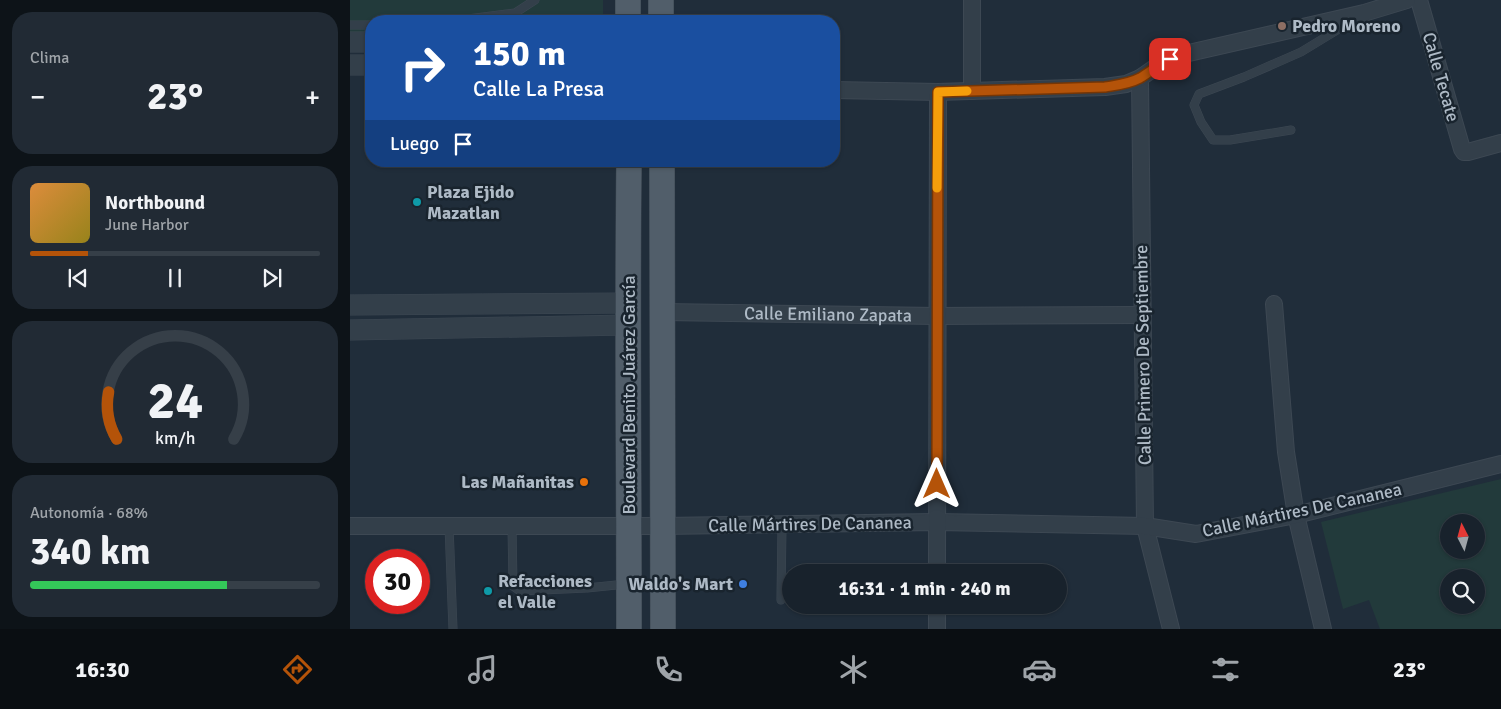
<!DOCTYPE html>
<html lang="es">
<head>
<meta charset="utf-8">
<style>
	body { margin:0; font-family:Signika,sans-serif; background:#212a34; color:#f1f3f6; height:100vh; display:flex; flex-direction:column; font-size:19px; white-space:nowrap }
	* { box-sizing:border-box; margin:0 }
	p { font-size:16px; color:#9fa4a9 }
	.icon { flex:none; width:28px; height:28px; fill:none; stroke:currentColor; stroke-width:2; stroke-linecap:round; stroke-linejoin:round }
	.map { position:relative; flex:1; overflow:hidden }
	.sheet { display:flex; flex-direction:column; gap:12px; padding:12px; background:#0d1318; width:350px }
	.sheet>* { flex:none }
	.guide { position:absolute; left:15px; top:15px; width:475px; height:152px; border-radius:20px; box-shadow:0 1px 4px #0004,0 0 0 1px #363f48; background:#1a4fa0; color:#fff; overflow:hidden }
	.needle { width:32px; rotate:354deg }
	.buttons { position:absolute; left:1090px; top:514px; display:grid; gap:10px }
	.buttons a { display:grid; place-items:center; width:45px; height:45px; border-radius:50%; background:#18222c; box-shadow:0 1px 4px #0004,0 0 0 1px #363f48; font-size:25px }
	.speed { position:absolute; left:15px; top:549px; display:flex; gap:10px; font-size:25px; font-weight:700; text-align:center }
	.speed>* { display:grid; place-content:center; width:65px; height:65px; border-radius:50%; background:#18222c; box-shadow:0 1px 4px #0004,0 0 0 1px #363f48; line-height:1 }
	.speed .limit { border:8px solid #d22; background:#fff; color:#111 }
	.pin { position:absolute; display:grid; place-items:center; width:42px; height:42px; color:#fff; margin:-21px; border-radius:10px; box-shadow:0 2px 8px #0006 }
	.me { position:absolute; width:55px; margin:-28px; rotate:0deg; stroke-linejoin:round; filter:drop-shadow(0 0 4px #0008) }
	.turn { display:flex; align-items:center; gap:18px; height:105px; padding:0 25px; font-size:22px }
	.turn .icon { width:65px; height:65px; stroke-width:2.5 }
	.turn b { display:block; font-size:35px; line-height:42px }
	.then { display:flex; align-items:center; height:48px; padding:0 25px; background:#0003; gap:10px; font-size:19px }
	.big { font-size:38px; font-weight:800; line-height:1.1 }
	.sheet .card { flex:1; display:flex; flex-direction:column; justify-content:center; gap:8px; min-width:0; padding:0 18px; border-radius:20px; background:#212a34 }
	.sheet .dial { align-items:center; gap:0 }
	.dial svg { height:130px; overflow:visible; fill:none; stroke:#363f48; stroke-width:7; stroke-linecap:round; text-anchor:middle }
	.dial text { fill:#f1f3f6; stroke:none }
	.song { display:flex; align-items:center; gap:15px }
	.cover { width:60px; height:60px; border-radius:8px; background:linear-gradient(135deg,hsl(30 70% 55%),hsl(50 70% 35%)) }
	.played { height:5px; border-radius:2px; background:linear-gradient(90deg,#b45309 20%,#363f48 20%) }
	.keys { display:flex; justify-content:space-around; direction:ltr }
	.heat { display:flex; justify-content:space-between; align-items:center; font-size:28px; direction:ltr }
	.charge { height:8px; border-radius:4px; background:linear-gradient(90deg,#34c759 68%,#363f48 0) }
	.trip { position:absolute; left:432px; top:564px; width:285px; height:50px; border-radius:25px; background:#18222c; box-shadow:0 1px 4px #0004,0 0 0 1px #363f48; font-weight:800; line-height:50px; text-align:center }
	.tabs { display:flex; height:80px; justify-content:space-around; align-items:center; background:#0a0e12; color:#9fa4a9 }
	.tabs .icon { width:35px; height:35px }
	.tabs .on { color:#b45309 }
	.tabs b { font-size:22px; color:#f1f3f6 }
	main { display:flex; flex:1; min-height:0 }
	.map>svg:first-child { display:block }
	.green { fill:#223a3b; fill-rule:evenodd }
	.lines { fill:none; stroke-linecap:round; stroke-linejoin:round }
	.service-casing { stroke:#3d4853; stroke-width:9 }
	.minor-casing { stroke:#3d4853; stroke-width:18 }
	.tertiary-casing { stroke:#3d4853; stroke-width:21 }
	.primary-casing { stroke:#3d4853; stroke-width:26 }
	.service { stroke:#333f4a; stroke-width:8 }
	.minor { stroke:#333f4a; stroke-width:16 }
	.tertiary { stroke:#333f4a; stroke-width:20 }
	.primary { stroke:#515e6a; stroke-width:25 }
	.route-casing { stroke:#753606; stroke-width:12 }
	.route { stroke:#b45309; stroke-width:9 }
	.slow { stroke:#f59e0b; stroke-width:9 }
	.education-dot { fill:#8d6e63; stroke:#19242e; stroke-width:2 }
	.culture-dot { fill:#0f9aa8; stroke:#19242e; stroke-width:2 }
	.food-dot { fill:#e8710a; stroke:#19242e; stroke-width:2 }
	.shop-dot { fill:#3f7fe0; stroke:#19242e; stroke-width:2 }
	.labels { text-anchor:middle; stroke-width:5; stroke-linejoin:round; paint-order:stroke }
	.poi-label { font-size:18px; font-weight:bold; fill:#aebac6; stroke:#19242e; text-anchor:start }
	.street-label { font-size:18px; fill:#aebac6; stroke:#19242e }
</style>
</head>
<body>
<main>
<section class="sheet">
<div class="card"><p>Clima</p>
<div class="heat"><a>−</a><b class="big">23°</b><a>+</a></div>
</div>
<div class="card">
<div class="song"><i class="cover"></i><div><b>Northbound</b><p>June Harbor</p></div></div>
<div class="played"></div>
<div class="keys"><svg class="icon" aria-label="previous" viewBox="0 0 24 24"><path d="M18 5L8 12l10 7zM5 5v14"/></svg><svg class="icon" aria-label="pause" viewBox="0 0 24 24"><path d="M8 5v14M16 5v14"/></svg><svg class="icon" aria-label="next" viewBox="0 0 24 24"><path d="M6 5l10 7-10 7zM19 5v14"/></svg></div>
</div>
<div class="card dial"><svg viewBox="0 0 100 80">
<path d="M14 69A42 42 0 1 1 86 69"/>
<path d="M14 69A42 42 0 0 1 9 40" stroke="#b45309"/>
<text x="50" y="56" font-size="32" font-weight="700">24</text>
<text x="50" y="72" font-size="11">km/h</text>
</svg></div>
<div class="card"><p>Autonomía · 68%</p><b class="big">340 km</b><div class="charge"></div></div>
</section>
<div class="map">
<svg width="1151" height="629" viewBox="0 0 1151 629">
	<rect width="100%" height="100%" fill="#202d3a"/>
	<g class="green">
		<path d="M 0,0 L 253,0 L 253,21 L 21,21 L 21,37 L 0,37 Z"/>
		<path d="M 1151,479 L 1151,629 L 1030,629 L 1019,600 L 993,609 L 971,522 ZM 1099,522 L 1126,522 L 1126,550 L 1099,550 ZM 1099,578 L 1126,578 L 1126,605 L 1099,605 Z"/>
	</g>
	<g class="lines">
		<defs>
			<g id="service">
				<path d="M 102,21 L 165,13 L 185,0"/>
				<path d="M 0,25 L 21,25"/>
				<path d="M 941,130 L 880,140 L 863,140 L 851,122 L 844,105 L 849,94 L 894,77 L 951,52 L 1002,21"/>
				<path d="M 99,526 L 103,629"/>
				<path d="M 162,526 L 163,586 L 170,591 L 237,588 L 276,584"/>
				<path d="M 431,600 L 432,524"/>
				<path d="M 525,605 L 587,608"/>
			</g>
			<g id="minor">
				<path d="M 622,0 L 622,91"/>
				<path d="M 1069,0 L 1112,149 L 1114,152 L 1118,152 L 1151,143"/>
				<path d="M 790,78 L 795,526 L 821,629"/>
				<path d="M 484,90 L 588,92 L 755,87 L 776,84 L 790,78 L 810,64 L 830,55 L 1014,13 L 1057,0"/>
				<path d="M 924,304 L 936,452 L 946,515 L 973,629"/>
				<path id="s1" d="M 313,312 L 587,316 L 793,315"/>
				<path d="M 0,526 L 313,526 L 587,522 L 795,526 L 846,534 L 946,515 L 1151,464"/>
				<path d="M 587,572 L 588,92"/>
				<path d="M 587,629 L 587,605"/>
			</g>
			<g id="tertiary">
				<path d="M 0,42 L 21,42"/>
				<path d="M 0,65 L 21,65"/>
				<path d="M 0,305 L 278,303"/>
				<path d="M 0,330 L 278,325"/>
			</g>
			<g id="primary">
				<path d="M 278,21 L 278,0"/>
				<path d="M 311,21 L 311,0"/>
				<path d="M 312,161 L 313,629"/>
				<path d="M 279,629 C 279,473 277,317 279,161"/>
			</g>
		</defs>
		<use href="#service" class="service-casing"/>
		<use href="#minor" class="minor-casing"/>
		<use href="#tertiary" class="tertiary-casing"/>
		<use href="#primary" class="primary-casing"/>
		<use href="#service" class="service"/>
		<use href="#minor" class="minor"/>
		<use href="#tertiary" class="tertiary"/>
		<use href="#primary" class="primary"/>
	</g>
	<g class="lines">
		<defs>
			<path id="route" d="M 587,484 L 588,92 L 755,87 C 767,85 779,84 790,78 C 800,72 809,64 820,59"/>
		</defs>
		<use href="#route" class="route-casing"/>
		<use href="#route" class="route"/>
		<path class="slow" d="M 587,188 L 588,92 L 617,91"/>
	</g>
	<circle class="education-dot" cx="932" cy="26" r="5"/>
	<g class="culture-dot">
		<circle cx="67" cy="202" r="5"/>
		<circle cx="138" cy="591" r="5"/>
	</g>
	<circle class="food-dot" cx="234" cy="482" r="5"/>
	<circle class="shop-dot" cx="393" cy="584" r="5"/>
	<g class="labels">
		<g class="poi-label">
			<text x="942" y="32">Pedro Moreno</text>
			<text x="77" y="198">Plaza Ejido<tspan x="77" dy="21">Mazatlan</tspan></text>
			<text x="224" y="488" text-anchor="end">Las Mañanitas</text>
			<text x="148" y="587">Refacciones<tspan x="148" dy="21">el Valle</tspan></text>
			<text x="383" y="590" text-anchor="end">Waldo's Mart</text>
		</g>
		<g class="street-label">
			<text transform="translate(1091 77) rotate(74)" y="6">Calle Tecate</text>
			<text dy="6" stroke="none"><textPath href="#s1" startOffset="165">Calle Emiliano Zapata</textPath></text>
			<text transform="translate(793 355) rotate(-91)" y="6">Calle Primero De Septiembre</text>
			<text transform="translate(279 395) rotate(-90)" y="6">Boulevard Benito Juárez García</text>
			<text transform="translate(952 510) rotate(-12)" y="6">Calle Mártires De Cananea</text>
			<text transform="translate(460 524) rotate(-1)" y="6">Calle Mártires De Cananea</text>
		</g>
	</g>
</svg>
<div class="buttons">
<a><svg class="needle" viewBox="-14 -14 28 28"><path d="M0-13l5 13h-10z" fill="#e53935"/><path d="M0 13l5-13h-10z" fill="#9fa4a9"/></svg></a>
<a><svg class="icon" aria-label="search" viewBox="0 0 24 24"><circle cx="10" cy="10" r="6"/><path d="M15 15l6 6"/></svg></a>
</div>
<div class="speed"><div class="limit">30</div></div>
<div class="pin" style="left:820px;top:59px;background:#d93025"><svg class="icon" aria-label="arrive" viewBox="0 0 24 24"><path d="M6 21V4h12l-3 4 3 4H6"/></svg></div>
<svg class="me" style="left:587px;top:484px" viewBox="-20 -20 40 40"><path d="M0-17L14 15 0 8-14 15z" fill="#b45309" stroke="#fff" stroke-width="4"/></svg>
<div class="trip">16:31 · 1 min · 240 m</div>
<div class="guide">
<div class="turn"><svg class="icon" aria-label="right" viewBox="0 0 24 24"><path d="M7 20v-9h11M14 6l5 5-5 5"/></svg><div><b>150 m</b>Calle La Presa</div></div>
<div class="then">Luego<svg class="icon" aria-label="arrive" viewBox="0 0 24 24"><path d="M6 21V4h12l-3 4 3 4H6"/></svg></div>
</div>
</div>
</main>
<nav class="tabs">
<b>16:30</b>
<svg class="icon on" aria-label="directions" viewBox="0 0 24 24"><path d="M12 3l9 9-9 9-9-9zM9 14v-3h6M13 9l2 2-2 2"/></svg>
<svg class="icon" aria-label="music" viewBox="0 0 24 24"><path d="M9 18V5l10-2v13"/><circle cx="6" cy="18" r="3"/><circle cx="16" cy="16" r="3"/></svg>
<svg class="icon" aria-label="phone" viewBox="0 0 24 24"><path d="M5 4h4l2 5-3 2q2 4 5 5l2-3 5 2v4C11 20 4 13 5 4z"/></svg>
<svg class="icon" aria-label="climate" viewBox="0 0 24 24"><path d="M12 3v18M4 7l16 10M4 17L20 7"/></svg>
<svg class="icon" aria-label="car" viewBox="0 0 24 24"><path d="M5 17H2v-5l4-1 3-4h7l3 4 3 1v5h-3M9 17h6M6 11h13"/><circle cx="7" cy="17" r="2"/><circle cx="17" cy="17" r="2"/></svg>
<svg class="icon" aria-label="filters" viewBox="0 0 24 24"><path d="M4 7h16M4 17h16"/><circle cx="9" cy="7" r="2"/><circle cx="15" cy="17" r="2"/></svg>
<b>23°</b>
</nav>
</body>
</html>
